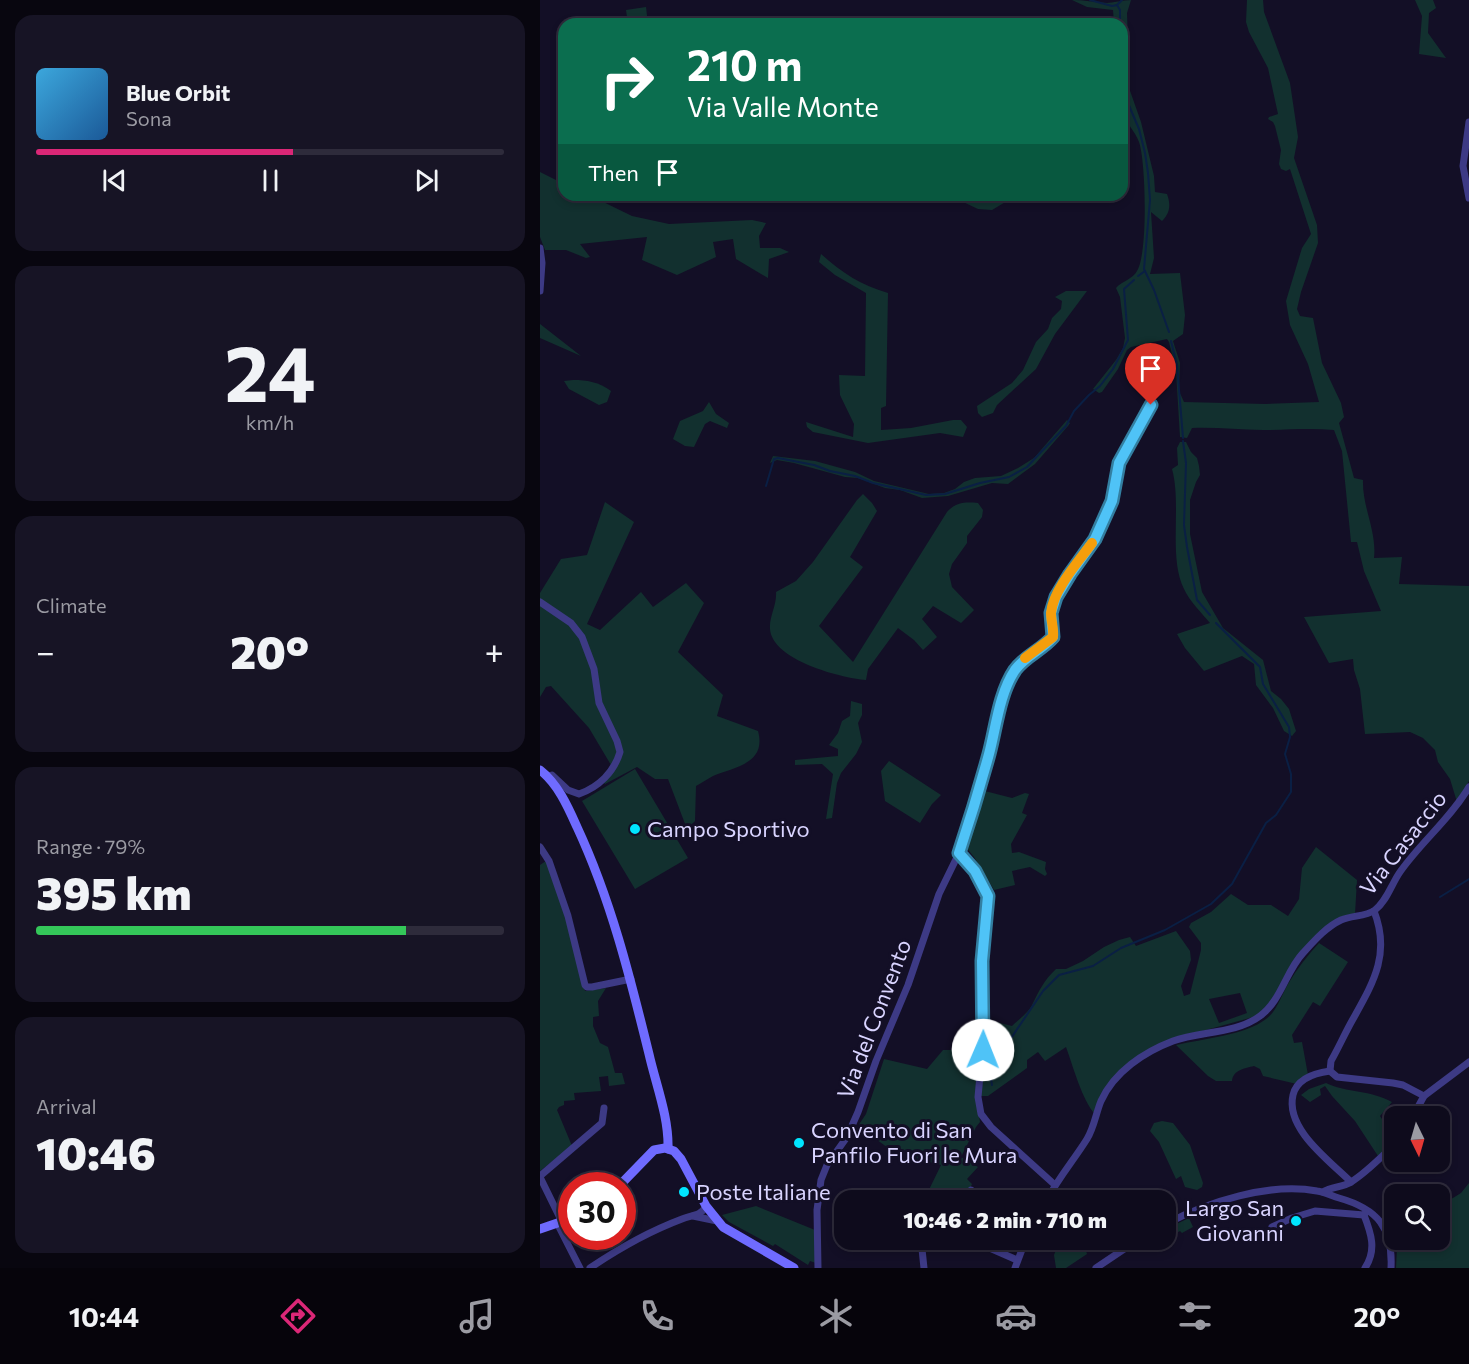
<!DOCTYPE html>
<html lang="en">
<head>
<meta charset="utf-8">
<style>
	body { margin:0; font-family:Commissioner,sans-serif; background:#171425; color:#f1f3f6; height:100vh; display:flex; flex-direction:column; font-size:22px; white-space:nowrap }
	* { box-sizing:border-box; margin:0 }
	p { font-size:20px; color:#9b9ba3 }
	.icon { flex:none; width:33px; height:33px; fill:none; stroke:currentColor; stroke-width:2; stroke-linecap:round; stroke-linejoin:round }
	.map { position:relative; flex:1; overflow:hidden }
	.drawer { display:flex; flex-direction:column; gap:15px; padding:15px; background:#08060f; width:540px }
	.drawer>* { flex:none }
	.hud { position:absolute; left:18px; top:18px; width:570px; height:183px; border-radius:18px; box-shadow:0 3px 9px #0003,0 0 0 2px #2e2b3b; background:#0b6e4f; color:#fff; overflow:hidden }
	.needle { width:39px; rotate:175deg }
	.fabs { position:absolute; left:844px; top:1106px; display:grid; gap:12px }
	.fabs a { display:grid; place-items:center; width:66px; height:66px; border-radius:12px; background:#0e0b1c; box-shadow:0 3px 9px #0003,0 0 0 2px #2e2b3b; font-size:30px }
	.speed { position:absolute; left:18px; top:1172px; display:flex; gap:12px; font-size:30px; font-weight:700; text-align:center }
	.speed>* { display:grid; place-content:center; width:78px; height:78px; border-radius:50%; background:#0e0b1c; box-shadow:0 3px 9px #0003,0 0 0 2px #2e2b3b; line-height:1 }
	.speed .limit { border:9px solid #d22; background:#fff; color:#111 }
	.pin { position:absolute; display:grid; place-items:center; width:51px; height:51px; color:#fff; margin:-62px -26px; border-radius:50% 50% 50% 0; rotate:-45deg; box-shadow:0 0 6px #0007 }
	.pin .icon { rotate:45deg }
	.me { position:absolute; width:66px; margin:-33px; rotate:1deg; stroke-linejoin:round; filter:drop-shadow(0 0 4px #0008) }
	.turn { display:flex; align-items:center; gap:21px; height:126px; padding:0 30px; font-size:27px }
	.turn .icon { width:78px; height:78px; stroke-width:2.5 }
	.turn b { display:block; font-size:42px; line-height:51px }
	.then { display:flex; align-items:center; height:57px; padding:0 30px; background:#0003; gap:12px; font-size:22px }
	.big { font-size:45px; font-weight:800; line-height:1.1 }
	.drawer .widget { flex:1; display:flex; flex-direction:column; justify-content:center; gap:9px; min-width:0; padding:0 21px; border-radius:18px; background:#171425 }
	.drawer .dial { align-items:center; gap:0 }
	.dial b { font-size:78px; line-height:1 }
	.song { display:flex; align-items:center; gap:18px }
	.cover { width:72px; height:72px; border-radius:9px; background:linear-gradient(135deg,hsl(200 70% 55%),hsl(210 70% 35%)) }
	.played { height:6px; border-radius:3px; background:linear-gradient(90deg,#db2777 55%,#2e2b3b 55%) }
	.keys { display:flex; justify-content:space-around; direction:ltr }
	.heat { display:flex; justify-content:space-between; align-items:center; font-size:33px; direction:ltr }
	.charge { height:9px; border-radius:4px; background:linear-gradient(90deg,#34c759 79%,#2e2b3b 0) }
	.trip { position:absolute; left:294px; top:1190px; width:342px; height:60px; border-radius:18px; background:#0e0b1c; box-shadow:0 3px 9px #0003,0 0 0 2px #2e2b3b; font-weight:800; line-height:60px; text-align:center }
	.dock { display:flex; height:96px; justify-content:space-around; align-items:center; background:#06040b; color:#9b9ba3 }
	.dock .icon { width:42px; height:42px }
	.dock .active { color:#db2777 }
	.dock b { font-size:27px; color:#f1f3f6 }
	main { display:flex; flex:1; min-height:0 }
	.map>svg:first-child { display:block }
	.green { fill:#12302f; fill-rule:evenodd }
	.lines { fill:none; stroke-linecap:round; stroke-linejoin:round }
	.stream { stroke:#0a1f44; stroke-width:2 }
	.street { stroke:#3d3a85; stroke-width:7 }
	.secondary { stroke:#6f6bff; stroke-width:9 }
	.route-casing { stroke:#337fa1; stroke-width:15 }
	.route { stroke:#4fc3f7; stroke-width:10 }
	.slow { stroke:#f59e0b; stroke-width:10 }
	.poi-dot { fill:#00e5ff; stroke:#130f26; stroke-width:2 }
	.labels { text-anchor:middle; stroke-width:6; stroke-linejoin:round; paint-order:stroke }
	.poi-label { font-size:22px; fill:#d9d4ff; stroke:#130f26; text-anchor:start }
	.street-label { font-size:22px; fill:#d9d4ff; stroke:#130f26 }
</style>
</head>
<body>
<main>
<section class="drawer">
<div class="widget">
<div class="song"><i class="cover"></i><div><b>Blue Orbit</b><p>Sona</p></div></div>
<div class="played"></div>
<div class="keys"><svg class="icon" aria-label="previous" viewBox="0 0 24 24"><path d="M18 5L8 12l10 7zM5 5v14"/></svg><svg class="icon" aria-label="pause" viewBox="0 0 24 24"><path d="M8 5v14M16 5v14"/></svg><svg class="icon" aria-label="next" viewBox="0 0 24 24"><path d="M6 5l10 7-10 7zM19 5v14"/></svg></div>
</div>
<div class="widget dial"><b>24</b><p>km/h</p></div>
<div class="widget"><p>Climate</p>
<div class="heat"><a>−</a><b class="big">20°</b><a>+</a></div>
</div>
<div class="widget"><p>Range · 79%</p><b class="big">395 km</b><div class="charge"></div></div>
<div class="widget"><p>Arrival</p><b class="big">10:46</b></div>
</section>
<div class="map">
<svg width="929" height="1268" viewBox="0 0 929 1268">
	<rect width="100%" height="100%" fill="#130f26"/>
	<g class="green">
		<path d="M 532,0 C 544,0 555,2 567,3 C 572,3 583,0 591,0 L 587,13 L 588,41 L 582,53 L 582,24 L 574,24 L 573,10 L 547,7 Z"/>
		<path d="M 707,0 L 723,0 L 724,12 L 750,83 L 758,137 L 754,158 L 777,225 L 778,243 L 761,292 L 757,309 L 760,316 L 773,318 L 782,363 L 801,403 L 804,417 L 799,423 L 814,478 L 823,480 C 822,507 837,531 834,558 L 862,557 L 859,584 L 929,586 L 929,781 L 917,802 L 910,779 L 898,762 L 895,750 L 883,738 L 870,732 L 825,734 L 820,689 L 814,670 L 813,659 L 789,663 L 764,617 L 841,611 L 824,571 L 817,542 L 811,542 L 802,451 L 794,430 C 770,428 747,430 723,430 C 699,430 676,427 652,428 L 647,438 L 640,437 L 636,371 L 629,342 L 627,339 L 591,347 L 587,350 L 578,369 L 562,392 L 559,393 L 553,389 L 576,360 L 583,348 L 585,338 L 580,297 L 576,288 C 582,281 593,279 597,271 C 608,254 606,162 599,142 C 595,131 586,123 583,114 C 579,105 582,79 582,68 L 601,122 L 614,176 L 615,192 L 627,194 C 631,205 630,213 622,221 L 611,212 L 614,258 L 610,274 L 640,273 L 645,315 L 643,334 L 633,341 L 640,363 L 639,391 L 644,402 L 725,404 L 779,402 L 768,364 L 750,325 L 746,301 L 762,248 L 771,234 L 750,169 L 746,171 L 741,169 L 739,164 L 741,150 L 735,126 L 733,122 L 728,119 L 729,117 L 738,114 L 728,68 L 709,32 L 706,22 Z"/>
		<path d="M 875,0 L 893,0 L 896,8 L 889,13 L 888,33 L 906,58 L 879,54 L 882,16 Z"/>
		<path d="M 106,7 L 108,24 L 88,24 L 86,10 Z"/>
		<path d="M 0,172 L 24,184 L 24,195 L 49,195 L 92,216 L 129,224 L 212,220 L 226,223 L 219,236 L 220,248 L 240,248 L 249,252 L 229,259 L 228,278 L 196,259 L 193,239 L 173,242 L 176,257 L 137,275 L 102,260 L 107,237 L 40,244 L 50,257 L 46,258 L 26,250 L 5,250 L 0,237 Z"/>
		<path d="M 420,195 L 490,195 L 472,198 L 452,210 L 438,209 L 419,200 Z"/>
		<path d="M 281,254 C 302,273 321,285 348,293 L 346,406 L 341,408 L 341,430 L 371,428 L 413,420 L 421,420 L 427,427 L 423,437 L 400,433 L 328,443 L 273,432 L 267,427 L 266,422 L 313,437 L 314,424 L 300,395 L 299,375 L 325,376 L 326,293 L 295,275 L 279,262 Z"/>
		<path d="M 526,291 L 547,291 L 515,334 L 496,369 L 457,405 L 453,413 L 442,417 L 438,413 L 437,406 L 472,383 L 483,370 L 496,342 L 508,329 L 512,318 L 521,309 L 522,301 L 515,297 Z"/>
		<path d="M 0,324 L 41,356 L 0,338 Z"/>
		<path d="M 33,380 C 47,380 59,382 71,391 L 67,402 L 59,405 L 29,389 L 24,381 Z"/>
		<path d="M 169,402 L 176,414 L 189,423 L 187,428 L 170,421 L 165,424 L 154,447 L 145,446 L 133,439 L 140,421 L 163,411 Z"/>
		<path d="M 527,420 L 530,423 L 528,426 L 495,464 L 468,484 L 452,483 L 408,496 L 382,498 L 360,490 L 345,488 L 318,478 L 305,477 L 254,463 L 237,460 L 230,463 L 233,456 L 275,461 L 315,472 L 334,481 L 389,494 L 404,493 L 415,489 L 424,482 L 435,478 L 461,476 L 478,468 L 494,458 Z"/>
		<path d="M 640,442 L 646,442 L 651,452 L 657,458 L 659,466 L 660,475 L 656,482 L 650,500 L 650,534 L 662,592 L 683,628 L 723,660 L 731,691 L 741,699 L 749,709 L 756,731 L 752,736 L 744,731 L 733,708 L 716,685 L 714,664 L 702,656 L 664,671 L 645,648 L 637,634 L 670,623 C 661,612 650,602 644,589 C 628,557 642,505 632,469 L 638,465 L 637,448 Z"/>
		<path d="M 323,494 L 332,503 L 337,511 L 310,557 L 323,567 L 279,626 L 313,662 L 407,512 C 416,502 425,502 438,503 L 443,510 L 442,517 L 427,536 L 427,543 L 412,564 L 409,574 L 412,587 L 434,610 L 421,623 L 393,606 L 382,619 L 397,637 L 383,650 L 374,640 L 358,628 L 328,669 L 326,680 C 301,678 232,660 230,629 C 229,617 237,605 236,592 L 256,581 L 273,562 L 317,500 Z"/>
		<path d="M 65,502 L 94,522 L 47,624 L 60,630 L 101,592 L 113,607 L 146,583 L 164,603 L 138,652 L 183,695 L 177,716 L 218,731 C 227,764 194,767 173,776 C 167,779 162,783 156,786 L 155,821 L 147,829 L 128,779 L 115,779 L 97,767 L 65,784 L 61,780 L 71,765 L 49,728 L 11,686 L 6,687 L 0,697 L 0,593 L 21,559 L 47,555 Z"/>
		<path d="M 311,701 L 322,704 L 322,715 L 318,723 L 322,742 L 316,754 L 301,773 L 297,783 L 292,818 L 286,819 L 293,774 L 282,764 L 255,765 L 255,760 L 298,756 L 298,749 L 289,745 L 298,733 L 302,721 L 310,716 Z"/>
		<path d="M 349,761 L 401,795 L 392,804 L 380,823 L 345,801 L 341,771 Z"/>
		<path d="M 95,769 L 148,858 L 95,889 L 42,801 Z"/>
		<path d="M 441,790 L 472,798 L 485,793 L 489,794 L 482,813 L 487,815 L 471,844 L 472,853 L 479,852 L 506,862 L 505,869 L 507,874 L 505,876 L 490,867 L 472,871 L 475,885 L 454,890 L 434,857 L 425,846 Z"/>
		<path d="M 776,847 L 817,880 L 815,914 L 777,936 L 732,1000 L 717,1016 L 637,1038 L 585,1067 L 555,1114 C 542,1100 533,1066 526,1047 L 505,1061 L 498,1052 L 487,1060 L 487,1068 L 448,1096 L 436,1096 L 440,1122 L 436,1127 L 421,1157 L 438,1167 L 427,1179 L 432,1184 L 425,1200 L 384,1200 L 401,1165 L 355,1153 L 318,1126 L 326,1114 L 344,1059 L 387,1069 L 403,1050 L 454,1050 L 456,1022 L 472,1026 C 478,1020 488,1013 492,1005 C 499,991 504,980 516,969 L 526,969 L 543,961 L 564,947 L 579,940 L 590,937 L 596,946 L 636,931 L 650,951 L 651,960 L 641,986 L 644,996 L 650,994 L 661,950 L 661,943 L 649,927 L 651,923 L 671,912 L 691,894 L 708,905 L 731,905 L 748,916 L 759,899 L 762,868 ZM 700,993 L 707,1013 L 679,1023 L 669,999 Z"/>
		<path d="M 6,861 L 27,919 L 45,991 L 66,988 L 58,1001 L 59,1016 L 53,1017 L 53,1026 L 60,1043 L 68,1047 L 75,1073 L 82,1073 L 85,1084 L 69,1086 L 68,1076 L 59,1077 L 61,1091 L 34,1093 L 35,1100 L 24,1101 L 24,1105 L 19,1107 L 17,1110 L 32,1146 L 0,1171 L 0,865 Z"/>
		<path d="M 779,943 L 808,962 L 780,1006 L 773,1002 L 752,1035 L 754,1043 L 762,1042 L 768,1075 L 757,1084 L 723,1076 L 720,1069 L 714,1066 C 705,1068 693,1070 692,1081 L 676,1081 L 668,1076 L 636,1045 C 662,1039 706,1035 726,1019 C 737,1011 741,996 748,984 C 757,969 767,956 779,943 Z"/>
		<path d="M 786,1083 C 807,1093 831,1090 852,1102 L 840,1116 L 855,1139 L 838,1156 L 815,1121 L 792,1096 L 785,1086 L 780,1089 L 781,1095 L 770,1102 L 761,1095 L 769,1089 Z"/>
		<path d="M 622,1121 L 633,1123 L 650,1145 L 663,1183 L 662,1187 L 657,1190 L 645,1187 L 641,1176 L 636,1179 L 619,1142 L 610,1131 L 614,1123 Z"/>
		<path d="M 929,1183 L 929,1268 L 856,1268 L 857,1248 L 872,1245 L 871,1239 L 900,1239 L 900,1206 L 921,1193 Z"/>
		<path d="M 216,1206 L 275,1230 L 276,1263 L 270,1261 L 268,1265 L 235,1244 L 233,1246 L 189,1222 L 182,1215 Z"/>
		<path d="M 649,1218 L 653,1227 L 642,1233 L 640,1231 L 633,1235 L 633,1237 L 624,1241 L 622,1239 L 626,1239 L 626,1229 Z"/>
		<path d="M 531,1242 L 544,1245 L 547,1254 L 526,1268 L 516,1268 L 514,1255 L 516,1250 Z"/>
	</g>
	<g class="lines">
		<g class="stream">
			<path d="M 550,0 L 572,6 L 577,5"/>
			<path d="M 580,24 L 580,10 L 577,5 L 582,0"/>
			<path d="M 582,89 L 599,129 L 605,153 L 608,173 L 610,200 L 604,269 L 614,290 L 629,332"/>
			<path d="M 598,276 L 605,271"/>
			<path d="M 631,341 L 637,365 L 643,438"/>
			<path d="M 643,441 L 646,463 L 644,525 L 647,547 L 657,600 L 670,615"/>
			<path d="M 226,486 L 234,459 L 238,458 L 274,465 L 290,471 L 315,476 L 333,483 L 386,495 L 405,494 L 440,483 L 469,477 L 487,467 L 501,452 L 526,426 L 534,411 L 549,395 L 560,386 L 573,369 L 588,340 L 584,289 L 594,280"/>
			<path d="M 900,897 L 929,879"/>
			<path d="M 452,1085 L 451,1079 L 463,1050 L 503,991 L 519,975 L 553,966 L 581,948 L 625,930 L 671,904 L 692,884 L 726,823 L 736,815 L 751,792 L 751,774 L 745,754 L 750,737 L 749,727 L 723,684 L 720,667 L 676,623"/>
		</g>
		<g class="street">
			<path d="M 929,122 L 923,166 L 929,198"/>
			<path d="M 0,248 L 2,263 L 0,291"/>
			<path d="M 0,602 L 31,623 L 42,637 L 54,669 L 59,703 L 77,741 L 80,752 C 74,772 59,787 39,794 L 28,790 L 12,775 L 7,777"/>
			<path d="M 0,847 L 9,861 L 28,916 L 45,985 L 47,987 L 52,987 L 91,979"/>
			<path d="M 419,853 L 435,871 L 448,896 L 442,961 L 444,1033 L 438,1097 L 441,1114 L 451,1127 L 515,1185"/>
			<path d="M 834,911 C 851,954 833,983 813,1019 C 805,1033 799,1047 791,1061 L 790,1071 L 797,1077 L 853,1083 L 863,1085 L 884,1096"/>
			<path d="M 790,1071 C 775,1073 757,1078 753,1095 C 745,1129 790,1161 811,1182"/>
			<path d="M 873,1116 L 884,1096 L 929,1062"/>
			<path d="M 0,1176 L 62,1123 L 64,1108"/>
			<path d="M 0,1177 L 22,1222"/>
			<path d="M 783,1192 C 792,1186 802,1188 811,1182 C 827,1172 841,1157 855,1144"/>
			<path d="M 427,1200 L 431,1190"/>
			<path d="M 507,1200 C 518,1178 534,1160 547,1139 C 554,1128 556,1113 561,1101 C 574,1072 604,1052 633,1041 C 660,1031 696,1034 720,1016 C 741,1001 746,971 763,953 C 774,941 786,927 801,920 C 813,915 825,917 835,910 C 847,901 852,883 860,872 C 881,842 910,819 929,787"/>
			<path d="M 153,1216 L 177,1221"/>
			<path d="M 17,1223 L 40,1268"/>
			<path d="M 626,1224 C 667,1202 730,1182 777,1191 C 785,1192 792,1196 799,1198 C 838,1209 853,1228 851,1268"/>
			<path d="M 732,1227 L 752,1218 L 775,1211 L 824,1215"/>
			<path d="M 429,1239 L 477,1260"/>
			<path d="M 382,1249 L 384,1268"/>
			<path d="M 50,1268 C 78,1249 110,1231 142,1219 C 152,1215 161,1216 166,1206"/>
			<path d="M 278,1268 L 277,1210 L 281,1180 L 287,1165 L 307,1137 L 318,1112 L 336,1061 L 368,985 L 399,894 L 419,853 L 448,758 L 463,695 L 468,683 L 474,671 L 484,658 L 513,637 L 511,613 L 516,597 L 530,574 L 555,539 L 572,501 L 579,463 L 611,405"/>
			<path d="M 475,1268 L 486,1239"/>
			<path d="M 556,1268 L 599,1239"/>
			<path d="M 825,1268 C 837,1250 831,1233 824,1215 L 826,1212"/>
		</g>
		<g class="secondary">
			<path d="M 0,770 C 18,784 28,807 37,827 C 71,900 90,977 109,1054 C 116,1085 129,1117 128,1149"/>
			<path d="M 80,1185 L 114,1150 L 125,1148 L 134,1151 L 141,1159 L 166,1206 L 183,1227 L 254,1268"/>
			<path d="M 0,1229 L 32,1218"/>
		</g>
	</g>
	<g class="lines">
		<defs>
			<path id="route" d="M 443,1050 L 442,961 L 448,896 L 435,871 L 419,853 C 430,820 440,787 449,754 C 456,728 459,694 475,670 C 485,656 502,650 513,637 L 511,613 L 516,597 L 530,574 L 555,539 L 572,501 L 579,463 L 611,405"/>
		</defs>
		<use href="#route" class="route-casing"/>
		<use href="#route" class="route"/>
		<path class="slow" d="M 485,658 L 513,637 C 514,629 511,621 511,613 C 513,590 539,561 552,543"/>
	</g>
	<g class="poi-dot">
		<circle cx="95" cy="829" r="6"/>
		<circle cx="259" cy="1143" r="6"/>
		<circle cx="144" cy="1192" r="6"/>
		<circle cx="756" cy="1221" r="6"/>
	</g>
	<g class="labels">
		<g class="poi-label">
			<text x="107" y="837">Campo Sportivo</text>
			<text x="271" y="1138">Convento di San<tspan x="271" dy="25">Panfilo Fuori le Mura</tspan></text>
			<text x="156" y="1200">Poste Italiane</text>
			<text x="744" y="1216" text-anchor="end">Largo San<tspan x="744" dy="25">Giovanni</tspan></text>
		</g>
		<g class="street-label">
			<text transform="translate(863 843) rotate(-52)" y="8">Via Casaccio</text>
			<text transform="translate(334 1019) rotate(-69)" y="8">Via del Convento</text>
		</g>
	</g>
</svg>
<div class="fabs">
<a><svg class="needle" viewBox="-14 -14 28 28"><path d="M0-13l5 13h-10z" fill="#e53935"/><path d="M0 13l5-13h-10z" fill="#9b9ba3"/></svg></a>
<a><svg class="icon" aria-label="search" viewBox="0 0 24 24"><circle cx="10" cy="10" r="6"/><path d="M15 15l6 6"/></svg></a>
</div>
<div class="speed"><div class="limit">30</div></div>
<div class="pin" style="left:611px;top:405px;background:#d93025"><svg class="icon" aria-label="arrive" viewBox="0 0 24 24"><path d="M6 21V4h12l-3 4 3 4H6"/></svg></div>
<svg class="me" style="left:443px;top:1050px" viewBox="-20 -20 40 40"><circle r="19" fill="#fff"/><path d="M0-13L10 11 0 6-10 11z" fill="#4fc3f7"/></svg>
<div class="trip">10:46 · 2 min · 710 m</div>
<div class="hud">
<div class="turn"><svg class="icon" aria-label="right" viewBox="0 0 24 24"><path d="M7 20v-9h11M14 6l5 5-5 5"/></svg><div><b>210 m</b>Via Valle Monte</div></div>
<div class="then">Then<svg class="icon" aria-label="arrive" viewBox="0 0 24 24"><path d="M6 21V4h12l-3 4 3 4H6"/></svg></div>
</div>
</div>
</main>
<nav class="dock">
<b>10:44</b>
<svg class="icon active" aria-label="directions" viewBox="0 0 24 24"><path d="M12 3l9 9-9 9-9-9zM9 14v-3h6M13 9l2 2-2 2"/></svg>
<svg class="icon" aria-label="music" viewBox="0 0 24 24"><path d="M9 18V5l10-2v13"/><circle cx="6" cy="18" r="3"/><circle cx="16" cy="16" r="3"/></svg>
<svg class="icon" aria-label="phone" viewBox="0 0 24 24"><path d="M5 4h4l2 5-3 2q2 4 5 5l2-3 5 2v4C11 20 4 13 5 4z"/></svg>
<svg class="icon" aria-label="climate" viewBox="0 0 24 24"><path d="M12 3v18M4 7l16 10M4 17L20 7"/></svg>
<svg class="icon" aria-label="car" viewBox="0 0 24 24"><path d="M5 17H2v-5l4-1 3-4h7l3 4 3 1v5h-3M9 17h6M6 11h13"/><circle cx="7" cy="17" r="2"/><circle cx="17" cy="17" r="2"/></svg>
<svg class="icon" aria-label="filters" viewBox="0 0 24 24"><path d="M4 7h16M4 17h16"/><circle cx="9" cy="7" r="2"/><circle cx="15" cy="17" r="2"/></svg>
<b>20°</b>
</nav>
</body>
</html>
